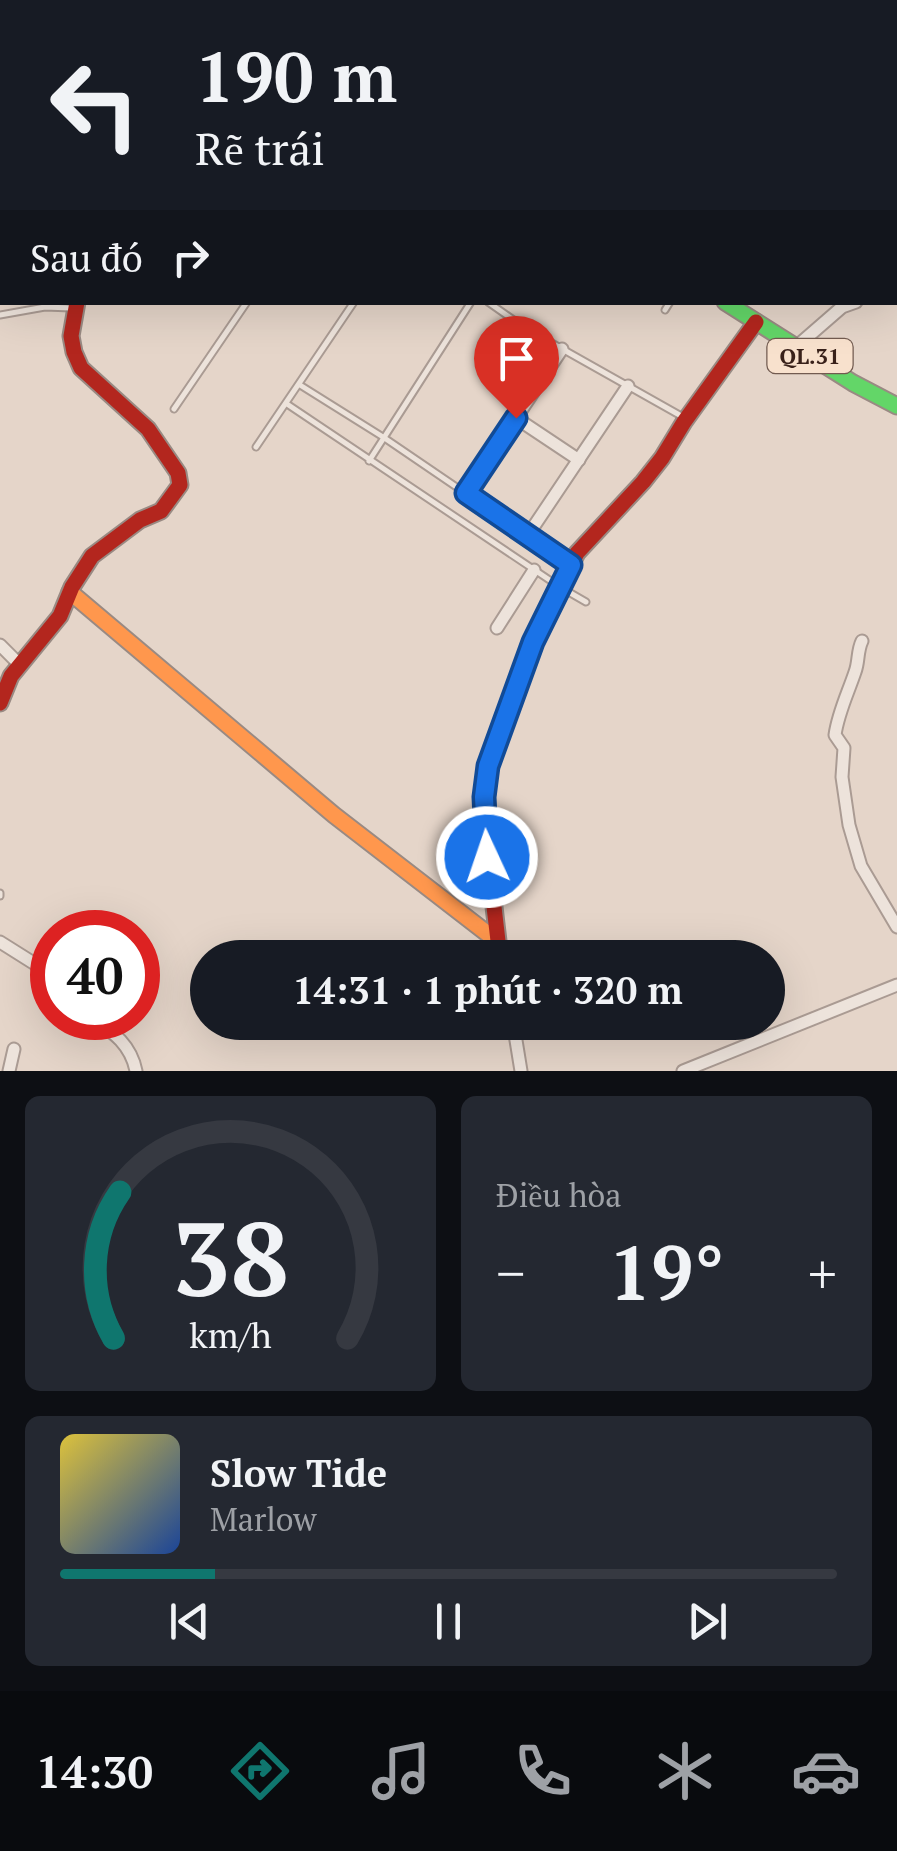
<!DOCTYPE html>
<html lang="vi">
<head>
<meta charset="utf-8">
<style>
	body { margin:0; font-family:"PT Serif",serif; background:#242831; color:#f1f3f6; height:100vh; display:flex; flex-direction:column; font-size:38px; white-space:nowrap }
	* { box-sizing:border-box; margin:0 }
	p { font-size:32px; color:#9ea1a6 }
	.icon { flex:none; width:55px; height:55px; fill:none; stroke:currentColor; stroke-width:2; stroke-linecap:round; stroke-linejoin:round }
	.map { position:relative; height:1071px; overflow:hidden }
	.details { display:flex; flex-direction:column; gap:25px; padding:25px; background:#0d0f14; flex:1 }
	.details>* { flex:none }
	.banner { position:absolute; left:0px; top:0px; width:898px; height:305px; box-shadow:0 10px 40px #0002; background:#171b24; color:#f1f3f6; overflow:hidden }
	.speed { position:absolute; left:30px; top:910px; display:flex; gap:20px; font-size:50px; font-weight:700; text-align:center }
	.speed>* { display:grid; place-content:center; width:130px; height:130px; border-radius:50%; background:#171b24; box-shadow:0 10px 40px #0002; line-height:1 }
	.speed .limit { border:15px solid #d22; background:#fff; color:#111 }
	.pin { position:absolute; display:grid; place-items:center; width:85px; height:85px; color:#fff; margin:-102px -42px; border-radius:50% 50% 50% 0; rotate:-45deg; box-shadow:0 0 10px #0007 }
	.pin .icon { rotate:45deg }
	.me { position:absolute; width:110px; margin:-55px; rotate:357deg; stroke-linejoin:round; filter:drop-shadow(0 0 8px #0008) }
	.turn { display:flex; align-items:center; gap:35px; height:210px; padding:0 30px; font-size:45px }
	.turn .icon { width:130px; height:130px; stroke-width:2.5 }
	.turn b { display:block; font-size:70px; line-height:85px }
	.then { display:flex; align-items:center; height:95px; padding:0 30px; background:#0003; gap:20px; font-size:38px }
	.big { font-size:75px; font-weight:700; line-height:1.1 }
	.details .tile { flex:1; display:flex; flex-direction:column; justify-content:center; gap:15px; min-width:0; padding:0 35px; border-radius:15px; background:#242831 }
	.details .dial { align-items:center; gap:0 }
	.dial svg { height:260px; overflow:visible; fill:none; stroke:#363941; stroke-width:7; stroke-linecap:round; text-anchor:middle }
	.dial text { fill:#f1f3f6; stroke:none }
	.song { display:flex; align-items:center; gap:30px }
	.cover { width:120px; height:120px; border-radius:15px; background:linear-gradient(135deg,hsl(50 70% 55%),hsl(220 70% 35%)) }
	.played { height:10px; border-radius:5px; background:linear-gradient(90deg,#0f766e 20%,#363941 20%) }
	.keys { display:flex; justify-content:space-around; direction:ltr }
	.heat { display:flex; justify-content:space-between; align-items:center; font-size:55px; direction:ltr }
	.details .tiles { flex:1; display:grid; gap:25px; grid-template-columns:1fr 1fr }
	.tile:last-child { grid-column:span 2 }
	.trip { position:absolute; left:190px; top:940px; width:595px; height:100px; border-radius:50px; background:#171b24; box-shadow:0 10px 40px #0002; font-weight:700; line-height:100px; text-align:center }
	.tab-bar { display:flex; height:160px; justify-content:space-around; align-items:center; background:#090b0e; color:#9ea1a6 }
	.tab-bar .icon { width:70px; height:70px }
	.tab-bar .selected { color:#0f766e }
	.tab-bar b { font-size:45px; color:#f1f3f6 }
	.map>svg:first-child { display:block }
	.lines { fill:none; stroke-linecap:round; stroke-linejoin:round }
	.lane-casing { stroke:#aa9b93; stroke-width:9 }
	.street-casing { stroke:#aa9b93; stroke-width:15 }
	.fast-casing { stroke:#998a83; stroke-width:19 }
	.slow-casing { stroke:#998a83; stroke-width:19 }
	.jam-casing { stroke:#998a83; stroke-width:19 }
	.lane { stroke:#ede3db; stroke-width:5 }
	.street { stroke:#ede3db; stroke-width:11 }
	.fast { stroke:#63d668; stroke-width:15 }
	.slow { stroke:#ff974d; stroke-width:15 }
	.jam { stroke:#b3261e; stroke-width:15 }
	.route-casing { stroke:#114b97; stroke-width:25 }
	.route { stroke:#1a73e8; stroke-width:18 }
	.labels { text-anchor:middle; stroke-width:10; stroke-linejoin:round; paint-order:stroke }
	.shield { fill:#f8e1cd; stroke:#725b50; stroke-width:2.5 }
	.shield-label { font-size:22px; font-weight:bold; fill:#39211a }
</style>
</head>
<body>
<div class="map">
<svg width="897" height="1071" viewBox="0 0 897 1071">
	<rect width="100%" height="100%" fill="#e5d5c9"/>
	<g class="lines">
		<defs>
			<g id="lane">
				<path d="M 262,2 L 263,0"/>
				<path d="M 488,302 L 525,328 L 683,417"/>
				<path d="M 665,310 L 670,302"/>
				<path d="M 0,315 L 45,307 L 71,308"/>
				<path d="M 300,385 L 383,437 L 568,563"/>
				<path d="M 287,404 L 560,587 L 586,602"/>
				<path d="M 174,409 L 247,302"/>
				<path d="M 256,447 L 354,302"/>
				<path d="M 369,461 L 471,302"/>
				<path d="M 0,893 L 0,896"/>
			</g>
			<g id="street">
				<path d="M 354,0 L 354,2"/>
				<path d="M 662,0 L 666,2"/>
				<path d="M 18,2 L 19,0"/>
				<path d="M 681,2 L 683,0"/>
				<path d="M 808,2 L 810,0"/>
				<path d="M 895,200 L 897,203"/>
				<path d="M 895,221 L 897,219"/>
				<path d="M 895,237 L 897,239"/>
				<path d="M 796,347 L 842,307 L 856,302"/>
				<path d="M 516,418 L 579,460"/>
				<path d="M 466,493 L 562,349"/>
				<path d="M 528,535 L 628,386"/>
				<path d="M 497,628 L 534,570"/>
				<path d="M 862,641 C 857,651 859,662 855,672 C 848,693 838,713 835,735 L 844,748 L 842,777 L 849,825 L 861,866 L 897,927"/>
				<path d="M 0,645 L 20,665"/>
				<path d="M 0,942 L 35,964 L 52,980"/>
				<path d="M 93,1018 C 114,1033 131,1045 136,1071"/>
				<path d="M 513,1022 L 521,1071"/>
				<path d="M 9,1071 L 14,1049"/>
				<path d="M 683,1071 L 897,985"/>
			</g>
			<path id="fast" d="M 725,302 L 853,383 L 897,406"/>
			<path id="slow" d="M 70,592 L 334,815 L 497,941"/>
			<g id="jam">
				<path d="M 0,1 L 3,2"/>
				<path d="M 0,703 L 11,676 L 60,616 L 72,587 L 92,556 L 140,520 L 161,511 L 180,485 L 178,473 L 148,429 L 81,368 L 74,352 L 71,336 L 77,302"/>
				<path d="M 500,958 L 485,830 L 488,766 L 533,643 L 577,553 L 643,482 L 662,458 L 684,422 L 756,322"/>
			</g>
		</defs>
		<use href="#lane" class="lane-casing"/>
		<use href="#street" class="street-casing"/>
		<use href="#fast" class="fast-casing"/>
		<use href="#slow" class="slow-casing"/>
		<use href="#jam" class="jam-casing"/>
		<use href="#lane" class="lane"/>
		<use href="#street" class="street"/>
		<use href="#fast" class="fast"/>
		<use href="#slow" class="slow"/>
		<use href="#jam" class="jam"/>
	</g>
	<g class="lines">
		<defs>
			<path id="route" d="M 487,857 L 484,797 L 488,766 L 533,642 L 571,565 L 466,493 L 516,418"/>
		</defs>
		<use href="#route" class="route-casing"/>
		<use href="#route" class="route"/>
	</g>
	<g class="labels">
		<rect class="shield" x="767.5" y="339" width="85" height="34" rx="8"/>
		<g class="shield-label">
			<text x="810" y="364">QL.31</text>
		</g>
	</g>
</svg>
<div class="speed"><div class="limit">40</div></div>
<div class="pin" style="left:516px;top:418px;background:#d93025"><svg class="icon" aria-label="arrive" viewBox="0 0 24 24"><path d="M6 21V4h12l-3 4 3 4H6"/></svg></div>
<svg class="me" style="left:487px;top:857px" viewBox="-20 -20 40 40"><circle r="17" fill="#1a73e8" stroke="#fff" stroke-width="3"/><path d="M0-11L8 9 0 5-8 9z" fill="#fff"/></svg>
<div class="trip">14:31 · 1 phút · 320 m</div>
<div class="banner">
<div class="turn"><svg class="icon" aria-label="left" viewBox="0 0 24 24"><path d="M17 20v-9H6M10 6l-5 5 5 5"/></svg><div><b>190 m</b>Rẽ trái</div></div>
<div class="then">Sau đó<svg class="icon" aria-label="right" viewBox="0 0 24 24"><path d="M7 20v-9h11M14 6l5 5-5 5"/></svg></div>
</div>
</div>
<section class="details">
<div class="tiles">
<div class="tile dial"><svg viewBox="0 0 100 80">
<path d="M14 69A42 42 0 1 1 86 69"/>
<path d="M14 69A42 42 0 0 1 16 24" stroke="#0f766e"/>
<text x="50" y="56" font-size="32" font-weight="700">38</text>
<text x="50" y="72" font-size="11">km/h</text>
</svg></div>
<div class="tile"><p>Điều hòa</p>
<div class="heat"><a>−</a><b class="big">19°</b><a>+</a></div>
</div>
<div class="tile">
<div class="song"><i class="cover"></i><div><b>Slow Tide</b><p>Marlow</p></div></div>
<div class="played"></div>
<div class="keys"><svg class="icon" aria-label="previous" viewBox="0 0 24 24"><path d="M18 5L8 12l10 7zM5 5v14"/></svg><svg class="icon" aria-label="pause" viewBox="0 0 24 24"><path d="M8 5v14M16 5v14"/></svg><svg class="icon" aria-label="next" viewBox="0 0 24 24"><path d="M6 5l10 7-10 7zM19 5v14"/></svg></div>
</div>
</div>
</section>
<nav class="tab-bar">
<b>14:30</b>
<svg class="icon selected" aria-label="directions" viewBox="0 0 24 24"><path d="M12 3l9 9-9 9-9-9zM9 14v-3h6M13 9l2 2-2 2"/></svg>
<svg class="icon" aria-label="music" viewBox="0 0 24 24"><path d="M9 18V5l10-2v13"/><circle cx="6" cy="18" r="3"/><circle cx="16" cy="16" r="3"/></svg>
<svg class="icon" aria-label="phone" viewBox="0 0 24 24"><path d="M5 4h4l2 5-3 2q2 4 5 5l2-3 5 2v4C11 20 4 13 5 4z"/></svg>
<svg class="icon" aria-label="climate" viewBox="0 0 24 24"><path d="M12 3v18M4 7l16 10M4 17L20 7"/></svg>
<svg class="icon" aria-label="car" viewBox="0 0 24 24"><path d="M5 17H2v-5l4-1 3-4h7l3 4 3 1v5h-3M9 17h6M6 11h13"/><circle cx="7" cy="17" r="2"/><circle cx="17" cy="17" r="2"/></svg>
</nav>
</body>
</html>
